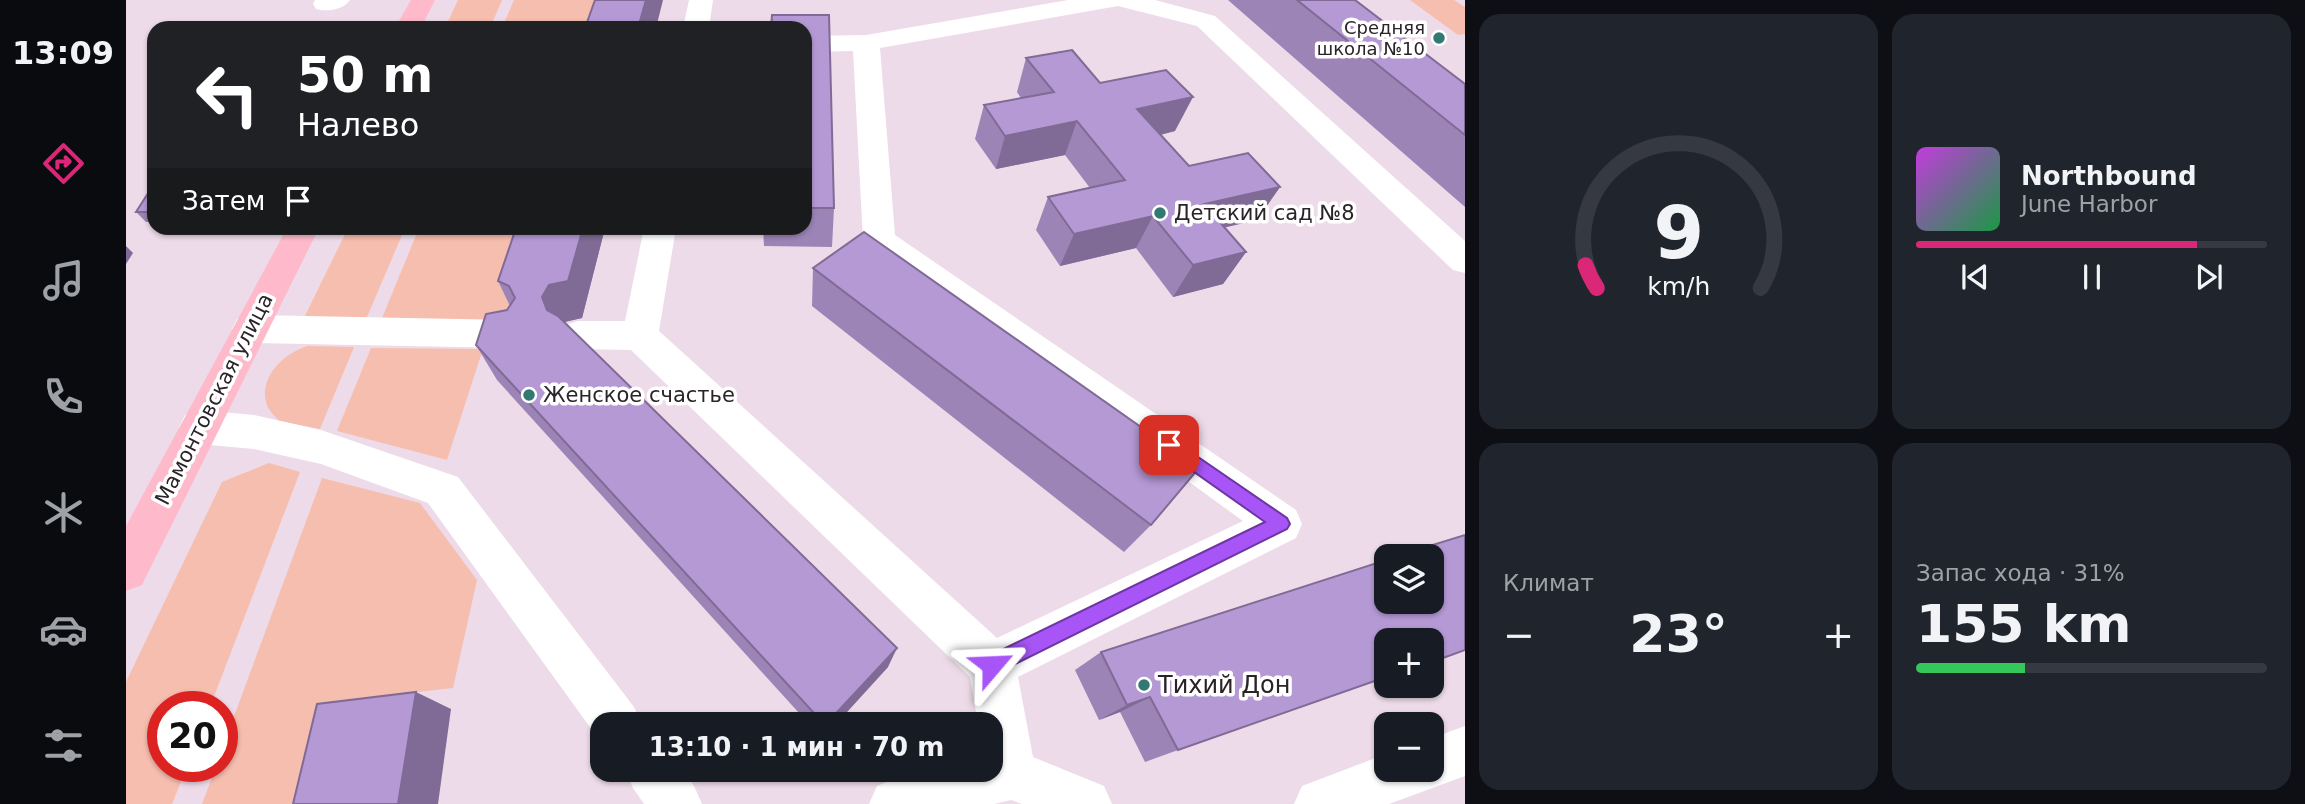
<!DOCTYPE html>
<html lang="ru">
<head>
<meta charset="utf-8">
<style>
	body { margin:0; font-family:"DejaVu Sans",sans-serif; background:#20242c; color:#f1f3f6; height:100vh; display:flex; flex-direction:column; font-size:26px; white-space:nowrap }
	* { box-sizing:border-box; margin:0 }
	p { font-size:23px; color:#9ea1a6 }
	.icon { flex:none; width:38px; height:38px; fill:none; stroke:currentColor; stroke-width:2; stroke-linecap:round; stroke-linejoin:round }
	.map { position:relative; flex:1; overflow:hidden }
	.sheet { display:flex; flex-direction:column; gap:14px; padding:14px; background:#0d0f14; width:840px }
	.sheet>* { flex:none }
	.banner { position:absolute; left:21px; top:21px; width:665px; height:214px; border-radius:21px; box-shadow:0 2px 5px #0004; background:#202124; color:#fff; overflow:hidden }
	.fabs { position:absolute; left:1248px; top:544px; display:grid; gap:14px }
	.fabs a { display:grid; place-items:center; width:70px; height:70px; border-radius:14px; background:#171b24; box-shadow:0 2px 5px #0004; font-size:35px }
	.speed { position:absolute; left:21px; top:691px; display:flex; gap:14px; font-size:35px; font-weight:700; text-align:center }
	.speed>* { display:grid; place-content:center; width:91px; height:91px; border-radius:50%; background:#171b24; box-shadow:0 2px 5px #0004; line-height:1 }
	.speed .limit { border:10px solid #d22; background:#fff; color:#111 }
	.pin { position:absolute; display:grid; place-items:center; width:60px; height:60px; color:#fff; margin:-30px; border-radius:14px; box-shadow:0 4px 10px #0006 }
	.me { position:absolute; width:77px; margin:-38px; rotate:64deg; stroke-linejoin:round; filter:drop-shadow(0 0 5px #0008) }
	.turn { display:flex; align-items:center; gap:24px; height:147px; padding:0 35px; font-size:32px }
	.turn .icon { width:91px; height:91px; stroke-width:2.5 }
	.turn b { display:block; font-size:49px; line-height:60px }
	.then { display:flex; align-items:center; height:66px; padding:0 35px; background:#0003; gap:14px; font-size:26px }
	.big { font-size:52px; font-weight:700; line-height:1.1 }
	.sheet .tile { flex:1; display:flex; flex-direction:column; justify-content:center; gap:10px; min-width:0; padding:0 24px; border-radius:21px; background:#20242c }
	.sheet .dial { align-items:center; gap:0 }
	.dial svg { height:182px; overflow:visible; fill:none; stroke:#363941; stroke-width:7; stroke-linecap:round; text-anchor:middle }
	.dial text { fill:#f1f3f6; stroke:none }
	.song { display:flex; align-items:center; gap:21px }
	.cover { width:84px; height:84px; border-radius:10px; background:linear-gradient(135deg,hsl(290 70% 55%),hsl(140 70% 35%)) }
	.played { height:7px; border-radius:4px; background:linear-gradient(90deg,#db2777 80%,#363941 80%) }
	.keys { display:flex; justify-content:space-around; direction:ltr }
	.heat { display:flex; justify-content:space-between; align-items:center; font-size:38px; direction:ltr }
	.charge { height:10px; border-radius:5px; background:linear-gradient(90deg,#34c759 31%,#363941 0) }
	.sheet .tiles { flex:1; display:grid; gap:14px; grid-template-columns:repeat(2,1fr) }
	.trip { position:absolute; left:464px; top:712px; width:413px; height:70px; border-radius:21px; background:#171b24; box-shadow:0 2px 5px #0004; font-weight:700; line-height:70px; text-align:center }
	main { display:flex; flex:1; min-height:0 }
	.dock { display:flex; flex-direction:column; width:126px; justify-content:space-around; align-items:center; background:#090b0e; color:#9ea1a6 }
	.dock .icon { width:49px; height:49px }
	.dock .current { color:#db2777 }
	.dock b { font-size:32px; color:#f1f3f6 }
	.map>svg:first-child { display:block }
	.green { fill:#f6beaf }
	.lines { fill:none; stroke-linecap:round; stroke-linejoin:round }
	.minor { fill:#fff; fill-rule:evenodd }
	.major { fill:#febacb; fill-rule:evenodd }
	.wall { fill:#9c84b7 }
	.shaded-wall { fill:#7f6b95 }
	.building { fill:#b599d5; stroke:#7f6b95; stroke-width:2 }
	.route { fill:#a855f7; stroke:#6d37a1; stroke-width:2 }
	.poi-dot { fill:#327973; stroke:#fff; stroke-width:2.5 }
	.labels { text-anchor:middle; stroke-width:7; stroke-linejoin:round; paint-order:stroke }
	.far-poi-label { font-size:18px; fill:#2a2328; stroke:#fff; text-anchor:end }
	.poi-label { font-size:21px; fill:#2a2328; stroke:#fff; text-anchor:start }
	.street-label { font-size:21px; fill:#2a2328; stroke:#fff }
	.near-poi-label { font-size:24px; fill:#2a2328; stroke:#fff; text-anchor:start }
</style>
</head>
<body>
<main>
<nav class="dock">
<b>13:09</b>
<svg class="icon current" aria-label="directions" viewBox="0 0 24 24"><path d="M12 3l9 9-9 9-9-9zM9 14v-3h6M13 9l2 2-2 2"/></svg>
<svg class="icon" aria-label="music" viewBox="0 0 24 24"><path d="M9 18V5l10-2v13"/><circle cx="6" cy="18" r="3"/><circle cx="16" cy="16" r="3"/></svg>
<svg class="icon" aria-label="phone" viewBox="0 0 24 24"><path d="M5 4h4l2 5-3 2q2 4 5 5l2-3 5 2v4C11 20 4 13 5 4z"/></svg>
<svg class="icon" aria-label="climate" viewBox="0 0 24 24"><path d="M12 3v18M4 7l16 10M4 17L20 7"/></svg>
<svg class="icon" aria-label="car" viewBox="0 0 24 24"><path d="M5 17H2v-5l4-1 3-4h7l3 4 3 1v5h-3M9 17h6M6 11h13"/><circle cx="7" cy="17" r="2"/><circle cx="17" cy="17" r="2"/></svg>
<svg class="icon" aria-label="filters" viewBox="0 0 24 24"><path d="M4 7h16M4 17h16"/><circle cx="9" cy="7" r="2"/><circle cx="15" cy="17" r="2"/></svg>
</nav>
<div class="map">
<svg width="1339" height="804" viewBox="0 0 1339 804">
	<rect width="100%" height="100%" fill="#eedbe9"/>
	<g class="green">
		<path d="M 332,0 L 376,0 L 364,28 L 319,28 Z"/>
		<path d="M 388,0 L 486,0 L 477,28 L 376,28 Z"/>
		<path d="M 1284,0 L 1328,0 L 1339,7 L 1339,34 L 1332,35 Z"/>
		<path d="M 222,228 L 279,228 L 238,324 L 176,322 Z"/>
		<path d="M 293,228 L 412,228 L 380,326 L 254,323 Z"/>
		<path d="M 181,346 L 228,347 L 194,429 L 153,421 C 148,415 141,409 140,402 C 134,375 158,354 181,346 Z"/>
		<path d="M 245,348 L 357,349 L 321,460 L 211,431 Z"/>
		<path d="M 143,463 L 174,472 L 84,707 L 37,707 L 37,766 L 61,767 L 46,804 L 0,804 L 0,682 L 96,482 Z"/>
		<path d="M 196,478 L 294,503 L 351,580 L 327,688 L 221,700 L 199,804 L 76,804 L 90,767 L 96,766 L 96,749 Z"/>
	</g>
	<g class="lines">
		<g class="minor">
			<path d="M 189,0 L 224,0 C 217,10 201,12 190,9 L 187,4 Z"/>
			<path d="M 563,0 L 587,0 L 583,28 L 557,28 Z"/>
			<path d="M 942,0 L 1029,0 L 1089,16 L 1339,241 L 1339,273 L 1327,270 L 1071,26 L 992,6 L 754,48 L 769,235 L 1170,510 L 1176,524 L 1170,538 L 892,677 L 907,757 L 978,786 L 986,804 L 896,804 L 885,800 L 868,804 L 743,804 L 751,786 C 791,769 822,770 864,770 L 864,724 L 852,724 L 844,677 L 505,350 L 452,349 L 439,345 L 434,335 L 439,325 L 452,321 L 499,321 L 518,228 L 550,228 L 533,331 L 871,638 L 1117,521 L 741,248 L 737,240 L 727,51 L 679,52 L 679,36 L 740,35 Z"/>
			<path d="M 124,315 L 386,320 L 399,324 L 404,334 L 399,344 L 386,348 L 124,343 L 111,339 L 106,329 L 111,319 Z"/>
			<path d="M 73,410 L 128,415 L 195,430 L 332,477 L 508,707 L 516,724 L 476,724 L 476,743 L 474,741 L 302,503 L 195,464 L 128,449 L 73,444 L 59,439 L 53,427 L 59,415 Z"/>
			<path d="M 1339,726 L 1339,776 L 1263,804 L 1168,804 L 1176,786 L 1260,754 L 1260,770 L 1306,770 L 1306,738 Z"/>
			<path d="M 499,770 L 557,770 L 568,786 L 576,804 L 518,804 L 507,788 Z"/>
		</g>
		<g class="major">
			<path d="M 285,0 L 309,0 L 295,28 L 269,28 Z"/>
			<path d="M 161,228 L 193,228 L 16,585 L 0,591 L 0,526 Z"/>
		</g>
	</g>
	<g class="wall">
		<path d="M 1102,0 L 1229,0 L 1339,84 L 1339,207 Z"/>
		<path d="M 679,28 L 708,208 L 706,247 L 638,246 L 637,228 L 679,228 Z"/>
		<path d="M 900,58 L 974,83 L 1049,131 L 1035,135 L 1063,166 L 1154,187 L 1131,220 L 1098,227 L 1120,252 L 1097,284 L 1047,297 L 1010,248 L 934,266 L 910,230 L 922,197 L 964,188 L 939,155 L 870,169 L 849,139 L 858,105 L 895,98 L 891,92 Z"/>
		<path d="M 28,184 L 28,222 L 20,222 L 10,212 Z"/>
		<path d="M 390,228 L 479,228 L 456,318 L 439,322 L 762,667 L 710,724 L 683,724 L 371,380 L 350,345 L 384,306 L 372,281 Z"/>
		<path d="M 687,268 L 1025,525 L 998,552 L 686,306 Z"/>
		<path d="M 1260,560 L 1052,750 L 1019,762 L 994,712 L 973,720 L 949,670 L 975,652 Z"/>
	</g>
	<g class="shaded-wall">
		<path d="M 520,0 L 537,0 L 530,28 L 512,28 Z"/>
		<path d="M 1067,97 L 1049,131 L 996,143 L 1011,109 Z"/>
		<path d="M 951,121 L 939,155 L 870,169 L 879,136 Z"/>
		<path d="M 1154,187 L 1131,220 L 1058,237 L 1078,204 Z"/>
		<path d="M 1027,216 L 1010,248 L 934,266 L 948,234 Z"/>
		<path d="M 457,228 L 479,228 L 456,318 L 438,322 L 432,334 L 416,297 Z"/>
		<path d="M 0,246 L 7,253 L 0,264 Z"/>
		<path d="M 1120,252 L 1097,284 L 1047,297 L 1067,265 Z"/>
		<path d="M 771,648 L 762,667 L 710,724 L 700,724 Z"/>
		<path d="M 290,692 L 325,709 L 312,804 L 272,804 Z"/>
		<path d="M 1024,697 L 994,712 L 973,720 L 1001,705 Z"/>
	</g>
	<g class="building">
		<path d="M 469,0 L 520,0 L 512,28 L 459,28 Z"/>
		<path d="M 1171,0 L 1229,0 L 1339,84 L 1339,135 Z"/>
		<path d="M 646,15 L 703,15 L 708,208 L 679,208 L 679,28 L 645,28 Z"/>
		<path d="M 946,50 L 974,83 L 1040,70 L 1067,97 L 1011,109 L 1063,166 L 1122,153 L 1154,187 L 1078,204 L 1120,252 L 1067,265 L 1027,216 L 948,234 L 922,197 L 999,180 L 951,121 L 879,136 L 858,105 L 928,92 L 900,58 Z"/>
		<path d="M 28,184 L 28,212 L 10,212 Z"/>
		<path d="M 390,228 L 457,228 L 442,281 L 423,285 L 416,297 L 421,310 L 432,316 L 771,648 L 700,724 L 698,724 L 350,345 L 360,314 L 381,310 L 389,298 L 383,286 L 372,281 Z"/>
		<path d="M 738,232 L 1073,468 L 1025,525 L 687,268 Z"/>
		<path d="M 1339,535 L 1339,650 L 1306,662 L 1306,640 L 1260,640 L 1260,677 L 1052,750 L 1024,697 L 1001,705 L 975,652 L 1260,560 L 1260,602 L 1306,602 L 1306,556 L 1271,556 Z"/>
		<path d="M 290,692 L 272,804 L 167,804 L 191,704 Z"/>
	</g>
	<path class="route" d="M 1043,437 L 1161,518 L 1164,524 L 1161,529 L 873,672 L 866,675 L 859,672 L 856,665 L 859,658 L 1139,522 L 1037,450 L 1035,445 L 1037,440 Z"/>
	<g class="poi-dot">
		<circle cx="1313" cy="38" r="7"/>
		<circle cx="1034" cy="213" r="7"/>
		<circle cx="403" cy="395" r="7"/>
		<circle cx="1018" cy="685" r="7"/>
	</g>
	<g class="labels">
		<g class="far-poi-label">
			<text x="1299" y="34">Средняя<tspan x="1299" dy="21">школа №10</tspan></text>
		</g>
		<g class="poi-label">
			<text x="1048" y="220">Детский сад №8</text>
			<text x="417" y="402">Женское счастье</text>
		</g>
		<g class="street-label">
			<text transform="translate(88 399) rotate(-63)" y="7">Мамонтовская улица</text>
		</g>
		<g class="near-poi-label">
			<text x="1032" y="693">Тихий Дон</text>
		</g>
	</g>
</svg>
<div class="fabs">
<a><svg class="icon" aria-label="layers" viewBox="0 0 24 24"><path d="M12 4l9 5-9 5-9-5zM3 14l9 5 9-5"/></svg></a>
<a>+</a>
<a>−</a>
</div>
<div class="speed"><div class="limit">20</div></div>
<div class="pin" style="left:1043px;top:445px;background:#d93025"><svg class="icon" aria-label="arrive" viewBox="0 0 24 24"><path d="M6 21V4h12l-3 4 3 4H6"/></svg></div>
<svg class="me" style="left:866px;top:665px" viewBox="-20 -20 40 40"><path d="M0-17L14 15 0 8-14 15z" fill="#a855f7" stroke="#fff" stroke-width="4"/></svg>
<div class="trip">13:10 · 1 мин · 70 m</div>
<div class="banner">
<div class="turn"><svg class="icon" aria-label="left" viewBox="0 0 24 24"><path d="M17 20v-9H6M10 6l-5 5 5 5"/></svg><div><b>50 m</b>Налево</div></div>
<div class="then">Затем<svg class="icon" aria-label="arrive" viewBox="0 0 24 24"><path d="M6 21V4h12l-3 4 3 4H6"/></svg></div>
</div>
</div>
<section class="sheet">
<div class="tiles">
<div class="tile dial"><svg viewBox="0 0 100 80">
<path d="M14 69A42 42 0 1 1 86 69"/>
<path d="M14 69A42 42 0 0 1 9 59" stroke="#db2777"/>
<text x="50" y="56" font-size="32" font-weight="700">9</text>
<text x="50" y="72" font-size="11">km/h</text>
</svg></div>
<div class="tile">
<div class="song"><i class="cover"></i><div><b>Northbound</b><p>June Harbor</p></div></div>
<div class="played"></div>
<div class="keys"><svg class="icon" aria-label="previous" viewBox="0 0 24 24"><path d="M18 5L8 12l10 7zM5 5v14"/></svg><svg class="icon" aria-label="pause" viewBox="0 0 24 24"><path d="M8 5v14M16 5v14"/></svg><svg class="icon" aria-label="next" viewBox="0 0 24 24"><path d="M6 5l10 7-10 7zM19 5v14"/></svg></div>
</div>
<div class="tile"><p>Климат</p>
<div class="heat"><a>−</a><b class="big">23°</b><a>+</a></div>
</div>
<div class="tile"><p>Запас хода · 31%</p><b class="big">155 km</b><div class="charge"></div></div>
</div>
</section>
</main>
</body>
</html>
